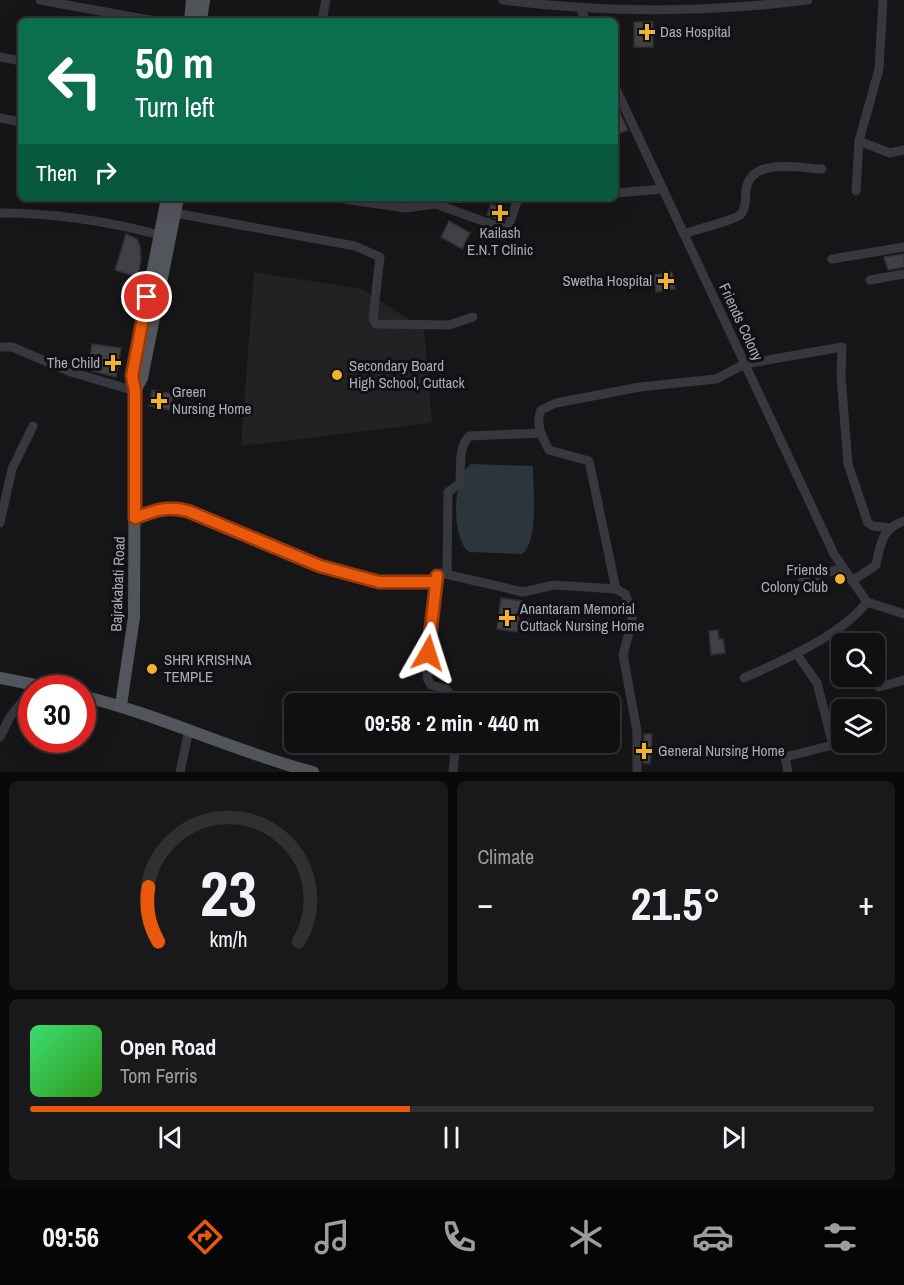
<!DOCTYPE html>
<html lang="en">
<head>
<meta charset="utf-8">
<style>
	body { margin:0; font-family:"Archivo Narrow",sans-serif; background:#19191b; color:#f1f3f6; height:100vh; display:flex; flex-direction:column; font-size:22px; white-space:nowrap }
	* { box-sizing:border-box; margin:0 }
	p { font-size:20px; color:#9c9d9f }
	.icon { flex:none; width:33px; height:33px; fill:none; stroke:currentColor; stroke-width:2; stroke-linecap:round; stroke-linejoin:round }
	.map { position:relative; height:772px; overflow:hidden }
	.sheet { display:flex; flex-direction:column; gap:9px; padding:9px; background:#09090a; flex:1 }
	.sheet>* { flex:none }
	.hud { position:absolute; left:18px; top:18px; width:600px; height:183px; border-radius:9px; box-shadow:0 6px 24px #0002,0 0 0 2px #303032; background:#0b6e4f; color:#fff; overflow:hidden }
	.tools { position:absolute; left:831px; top:633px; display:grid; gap:12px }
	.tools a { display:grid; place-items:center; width:54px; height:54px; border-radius:9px; background:#101012; box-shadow:0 6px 24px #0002,0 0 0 2px #303032; font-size:30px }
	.speed { position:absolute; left:18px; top:675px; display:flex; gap:12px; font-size:30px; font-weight:700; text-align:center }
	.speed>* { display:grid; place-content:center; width:78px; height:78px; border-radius:50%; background:#101012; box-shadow:0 6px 24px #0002,0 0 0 2px #303032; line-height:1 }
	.speed .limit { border:9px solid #d22; background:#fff; color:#111 }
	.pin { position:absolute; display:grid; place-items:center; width:51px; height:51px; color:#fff; margin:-26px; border:3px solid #fff; border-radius:50%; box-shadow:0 2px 6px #0007 }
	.me { position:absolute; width:66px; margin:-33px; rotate:6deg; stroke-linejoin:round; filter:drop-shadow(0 0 4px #0008) }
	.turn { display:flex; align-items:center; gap:21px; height:126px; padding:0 18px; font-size:27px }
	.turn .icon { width:78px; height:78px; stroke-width:2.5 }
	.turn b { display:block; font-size:42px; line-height:51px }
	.then { display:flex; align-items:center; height:57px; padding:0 18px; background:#0003; gap:12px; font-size:22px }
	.big { font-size:45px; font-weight:700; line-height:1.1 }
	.sheet .card { flex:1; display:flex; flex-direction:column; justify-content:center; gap:9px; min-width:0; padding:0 21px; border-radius:9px; background:#19191b }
	.sheet .dial { align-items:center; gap:0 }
	.dial svg { height:156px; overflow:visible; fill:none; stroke:#303032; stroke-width:7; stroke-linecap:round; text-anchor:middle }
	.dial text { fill:#f1f3f6; stroke:none }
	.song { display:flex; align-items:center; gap:18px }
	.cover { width:72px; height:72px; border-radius:9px; background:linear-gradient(135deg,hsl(140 70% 55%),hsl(110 70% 35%)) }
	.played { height:6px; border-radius:3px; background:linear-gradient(90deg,#ea580c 45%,#303032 45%) }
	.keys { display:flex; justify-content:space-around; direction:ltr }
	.heat { display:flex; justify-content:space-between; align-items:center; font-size:33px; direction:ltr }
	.sheet .tiles { flex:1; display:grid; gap:9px; grid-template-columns:1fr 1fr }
	.card:last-child { grid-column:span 2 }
	.trip { position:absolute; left:284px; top:693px; width:336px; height:60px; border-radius:9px; background:#101012; box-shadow:0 6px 24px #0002,0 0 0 2px #303032; font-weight:700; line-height:60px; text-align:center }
	.tabs { display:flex; height:96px; justify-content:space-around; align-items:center; background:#060607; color:#9c9d9f }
	.tabs .icon { width:42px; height:42px }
	.tabs .current { color:#ea580c }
	.tabs b { font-size:27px; color:#f1f3f6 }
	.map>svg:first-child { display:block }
	.built { fill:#222225 }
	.water { fill:#2c353c }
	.building { fill:#404145; stroke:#303034; stroke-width:1.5 }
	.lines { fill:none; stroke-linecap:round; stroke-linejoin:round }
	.minor { stroke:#37383d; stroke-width:9 }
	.major { stroke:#53555c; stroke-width:12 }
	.route-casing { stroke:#983908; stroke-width:15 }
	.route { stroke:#ea580c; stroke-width:10 }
	.poi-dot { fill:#f2b134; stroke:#111113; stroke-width:2 }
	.labels { text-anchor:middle; stroke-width:6; stroke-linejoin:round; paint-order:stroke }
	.poi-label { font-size:15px; fill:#a8adb8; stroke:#111113; text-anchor:start }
	.street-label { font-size:15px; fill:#a8adb8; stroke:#111113 }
</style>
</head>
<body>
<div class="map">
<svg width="904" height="772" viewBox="0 0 904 772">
	<rect width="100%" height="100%" fill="#161618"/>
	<path class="built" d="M 254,272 L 361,289 L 424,328 L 432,423 L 241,446 Z"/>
	<path class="water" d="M 471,464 L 533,466 C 533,488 539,542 522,554 L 469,552 C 451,538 452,477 471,464 Z"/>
	<g class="building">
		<rect x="634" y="22" width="19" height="25"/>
		<path d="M 615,103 L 628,130 L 615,135 Z"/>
		<path d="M 491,204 L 507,210 L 503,221 L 487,215 Z"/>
		<path d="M 449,221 L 470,233 L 462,249 L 441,237 Z"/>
		<path d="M 126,234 L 137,239 L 140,246 L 141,259 L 138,277 L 115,270 Z"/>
		<path d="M 904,254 L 904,267 L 888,270 L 884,257 Z"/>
		<path d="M 672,272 L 675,289 L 656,292 L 654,275 Z"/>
		<path d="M 92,344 L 121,348 L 116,377 L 88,370 Z"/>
		<path d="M 152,390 L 173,394 L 171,410 L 149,406 Z"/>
		<path d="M 501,598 L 522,601 L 517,632 L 497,629 Z"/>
		<path d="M 718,630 L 719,639 L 723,639 L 725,653 L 711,655 L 709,631 Z"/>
		<path d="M 644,734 L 652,734 L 650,764 L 644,763 Z"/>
	</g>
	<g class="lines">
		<g class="minor">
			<path d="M 40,0 L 155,21"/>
			<path d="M 503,0 C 605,13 706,13 808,0"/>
			<path d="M 581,10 L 586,21"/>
			<path d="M 322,21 L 326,0"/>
			<path d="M 0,57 L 21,61"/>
			<path d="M 615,87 L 834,554 L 867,602 L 904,614"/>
			<path d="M 0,118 L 21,122"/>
			<path d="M 859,141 L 879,69 L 883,0"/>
			<path d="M 856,191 L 859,141 L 890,153 L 904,150"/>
			<path d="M 615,193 L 663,189"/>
			<path d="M 337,198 L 405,208 L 436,204 L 502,228 L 508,228 L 518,198"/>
			<path d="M 0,213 C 55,213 107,221 160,235"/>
			<path d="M 175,213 L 355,246 L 380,257 L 373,318 L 376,324 L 449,325 L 473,317"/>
			<path d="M 684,234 C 694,230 735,220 740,215 C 747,208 745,198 746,189 C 752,157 798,168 822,169"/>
			<path d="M 832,259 L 904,247"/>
			<path d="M 870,280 L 904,274"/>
			<path d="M 0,347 L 12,347 L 71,372 L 135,391"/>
			<path d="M 135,518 L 164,507 L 188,511 L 320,566 L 379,582 L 430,582 L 436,581 L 441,573 L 523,592 L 554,585 L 616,589 L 625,594 L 632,611 L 632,621 L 623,655 L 637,731 L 637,772"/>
			<path d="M 0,523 L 12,469 L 33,426"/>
			<path d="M 447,574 L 448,492 L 460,483 C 461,468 458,448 469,436 L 541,433"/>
			<path d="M 437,577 L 427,678 L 431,685 L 446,689 L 458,704"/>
			<path d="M 803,580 L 843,568"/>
			<path d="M 852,581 L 876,565 C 880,545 882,528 904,521"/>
			<path d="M 616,589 L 589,461 L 549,450 C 542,437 535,424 541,410 L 556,403 L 640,387 L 716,379 L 745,364 L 842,347 L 841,376 L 848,464 L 868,523 L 873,526 L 891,528"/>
			<path d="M 744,678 C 782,661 842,635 867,602"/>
			<path d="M 879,687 L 904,680"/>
			<path d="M 0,737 L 10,717 L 32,689"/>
			<path d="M 180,772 L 189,730"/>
			<path d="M 453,772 L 456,742"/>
			<path d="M 788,772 L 785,757 L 833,745 L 817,683 L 796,653"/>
		</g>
		<g class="major">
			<path d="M 190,21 L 192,0"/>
			<path d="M 201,21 L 204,0"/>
			<path d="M 135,391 L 142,378 L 178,198"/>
			<path d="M 0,678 L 51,688"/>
			<path d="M 82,696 C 161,715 235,752 313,772"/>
			<path d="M 121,705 L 134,617 L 135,391 L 132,376 L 167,198"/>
		</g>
	</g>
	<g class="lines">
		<defs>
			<path id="route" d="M 147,297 L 132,376 L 135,391 L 135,518 C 155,510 167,506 188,511 L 320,566 L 379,582 L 430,582 L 436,581 L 437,576 L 428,653"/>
		</defs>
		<use href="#route" class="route-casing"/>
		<use href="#route" class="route"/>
	</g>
	<g class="poi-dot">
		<path d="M644 23h6v6h6v6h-6v6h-6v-6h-6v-6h6z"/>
		<path d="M497 204h6v6h6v6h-6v6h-6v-6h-6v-6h6z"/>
		<path d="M663 272h6v6h6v6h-6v6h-6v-6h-6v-6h6z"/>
		<path d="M110 354h6v6h6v6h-6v6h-6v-6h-6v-6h6z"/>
		<circle cx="337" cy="375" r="6"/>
		<path d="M156 392h6v6h6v6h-6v6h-6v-6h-6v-6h6z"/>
		<circle cx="840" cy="579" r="6"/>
		<path d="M504 609h6v6h6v6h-6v6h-6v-6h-6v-6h6z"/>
		<circle cx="152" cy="669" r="6"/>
		<path d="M641 742h6v6h6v6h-6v6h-6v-6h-6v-6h6z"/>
	</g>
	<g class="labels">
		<g class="poi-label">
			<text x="660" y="37">Das Hospital</text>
			<text x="500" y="238" text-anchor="middle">Kailash<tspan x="500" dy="17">E.N.T Clinic</tspan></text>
			<text x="652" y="286" text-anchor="end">Swetha Hospital</text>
			<text x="100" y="368" text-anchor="end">The Child</text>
			<text x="349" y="371">Secondary Board<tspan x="349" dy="17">High School, Cuttack</tspan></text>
			<text x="172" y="397">Green<tspan x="172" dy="17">Nursing Home</tspan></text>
			<text x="828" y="575" text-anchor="end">Friends<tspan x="828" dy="17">Colony Club</tspan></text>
			<text x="520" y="614">Anantaram Memorial<tspan x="520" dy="17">Cuttack Nursing Home</tspan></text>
			<text x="164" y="665">SHRI KRISHNA<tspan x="164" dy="17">TEMPLE</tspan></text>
			<text x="658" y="756">General Nursing Home</text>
		</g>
		<g class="street-label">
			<text transform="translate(741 322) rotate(65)" y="5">Friends Colony</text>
			<text transform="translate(118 584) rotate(-88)" y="5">Bajrakabati Road</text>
		</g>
	</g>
</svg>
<div class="tools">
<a><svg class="icon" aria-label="search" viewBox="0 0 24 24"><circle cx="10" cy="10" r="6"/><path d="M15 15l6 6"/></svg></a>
<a><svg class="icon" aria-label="layers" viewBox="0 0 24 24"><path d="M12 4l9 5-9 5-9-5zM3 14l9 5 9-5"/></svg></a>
</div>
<div class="speed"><div class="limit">30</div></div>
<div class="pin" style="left:147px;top:297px;background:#d93025"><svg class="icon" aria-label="arrive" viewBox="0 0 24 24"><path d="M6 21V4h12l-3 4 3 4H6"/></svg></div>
<svg class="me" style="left:428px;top:653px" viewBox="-20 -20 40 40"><path d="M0-17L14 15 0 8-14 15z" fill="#ea580c" stroke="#fff" stroke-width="4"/></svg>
<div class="trip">09:58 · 2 min · 440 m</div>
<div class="hud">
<div class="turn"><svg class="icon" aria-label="left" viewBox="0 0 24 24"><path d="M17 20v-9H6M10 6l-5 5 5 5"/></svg><div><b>50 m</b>Turn left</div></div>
<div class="then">Then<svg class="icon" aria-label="right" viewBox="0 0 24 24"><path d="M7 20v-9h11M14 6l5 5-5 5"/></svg></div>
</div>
</div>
<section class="sheet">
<div class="tiles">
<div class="card dial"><svg viewBox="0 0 100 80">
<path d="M14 69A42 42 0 1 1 86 69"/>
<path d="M14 69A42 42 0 0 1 9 41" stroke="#ea580c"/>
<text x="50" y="56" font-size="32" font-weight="700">23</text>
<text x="50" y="72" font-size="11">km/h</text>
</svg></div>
<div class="card"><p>Climate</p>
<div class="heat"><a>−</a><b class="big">21.5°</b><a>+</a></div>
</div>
<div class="card">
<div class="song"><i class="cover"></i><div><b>Open Road</b><p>Tom Ferris</p></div></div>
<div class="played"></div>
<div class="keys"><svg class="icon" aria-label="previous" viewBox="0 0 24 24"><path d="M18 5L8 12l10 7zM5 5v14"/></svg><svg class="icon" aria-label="pause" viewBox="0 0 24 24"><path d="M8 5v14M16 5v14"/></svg><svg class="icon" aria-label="next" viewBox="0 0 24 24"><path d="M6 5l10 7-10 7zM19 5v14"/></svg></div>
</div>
</div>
</section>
<nav class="tabs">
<b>09:56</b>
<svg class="icon current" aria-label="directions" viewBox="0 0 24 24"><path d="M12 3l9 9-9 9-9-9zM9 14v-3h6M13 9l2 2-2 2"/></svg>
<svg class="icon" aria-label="music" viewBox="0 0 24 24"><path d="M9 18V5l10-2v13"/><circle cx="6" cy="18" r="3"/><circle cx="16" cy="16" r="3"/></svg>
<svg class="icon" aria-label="phone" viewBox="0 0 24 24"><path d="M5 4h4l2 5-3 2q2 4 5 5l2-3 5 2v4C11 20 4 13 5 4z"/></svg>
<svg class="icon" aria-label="climate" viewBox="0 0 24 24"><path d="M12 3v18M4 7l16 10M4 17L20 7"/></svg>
<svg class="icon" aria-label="car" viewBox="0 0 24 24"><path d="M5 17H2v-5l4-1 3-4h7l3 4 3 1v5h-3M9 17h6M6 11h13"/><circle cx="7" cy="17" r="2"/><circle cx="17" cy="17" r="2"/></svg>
<svg class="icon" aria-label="filters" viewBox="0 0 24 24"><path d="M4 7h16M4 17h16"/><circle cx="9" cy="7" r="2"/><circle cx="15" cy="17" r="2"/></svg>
</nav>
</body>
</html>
